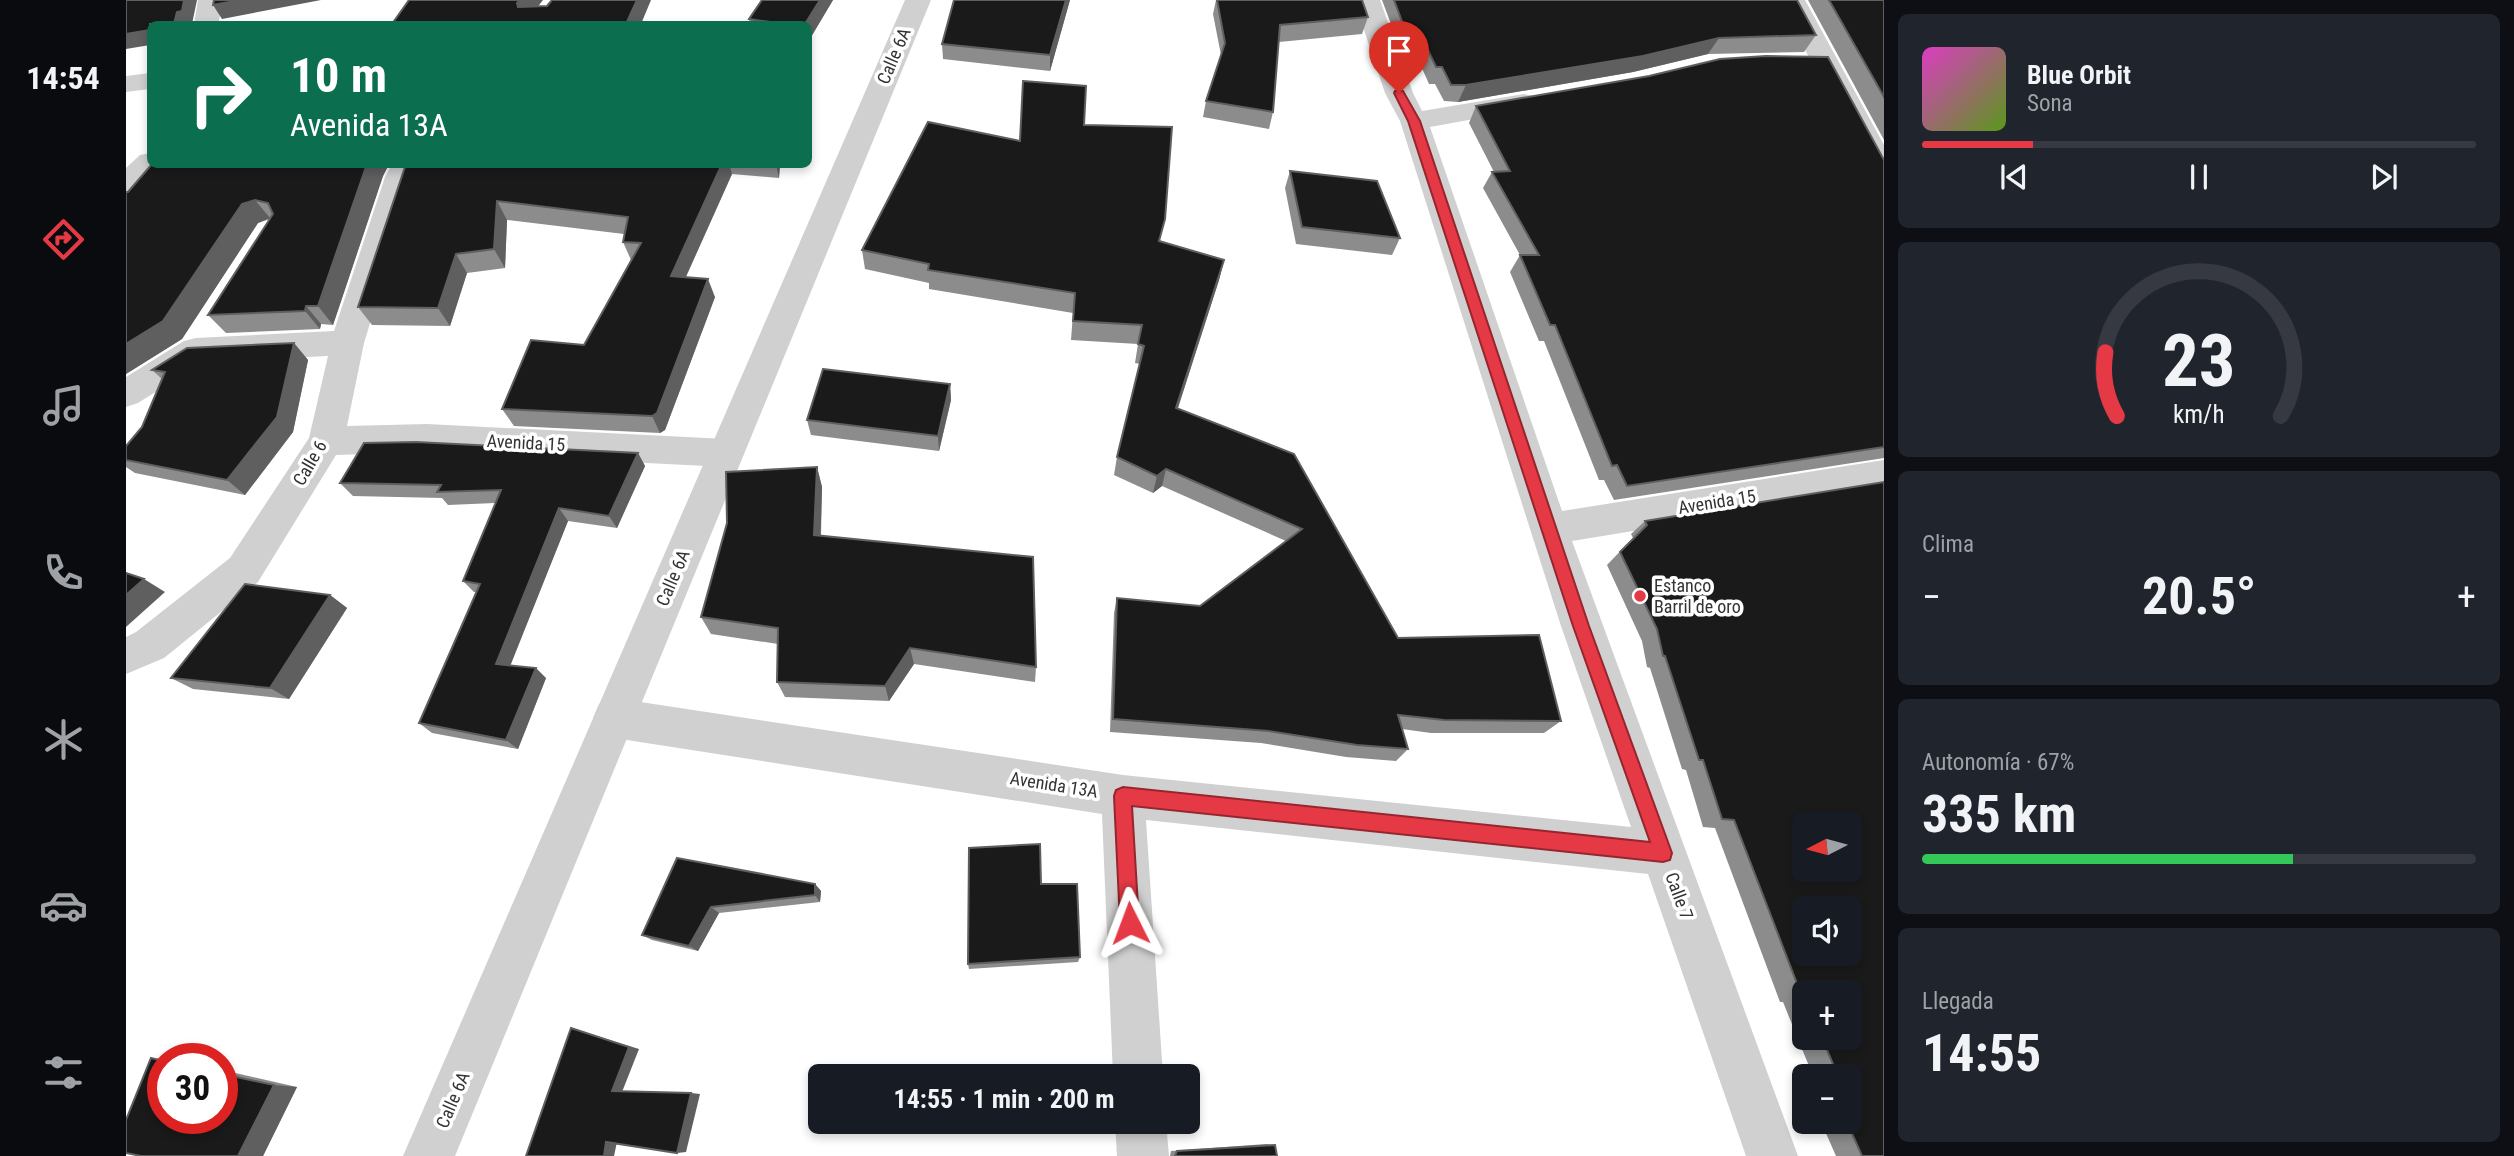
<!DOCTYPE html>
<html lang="es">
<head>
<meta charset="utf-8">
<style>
	body { margin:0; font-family:"Roboto Condensed",sans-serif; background:#20242c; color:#f1f3f6; height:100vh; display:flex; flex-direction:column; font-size:26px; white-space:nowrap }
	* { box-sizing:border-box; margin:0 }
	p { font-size:23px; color:#9ea1a6 }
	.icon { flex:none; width:38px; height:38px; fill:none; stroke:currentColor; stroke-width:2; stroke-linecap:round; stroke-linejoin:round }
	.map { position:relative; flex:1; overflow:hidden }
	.side { display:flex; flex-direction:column; gap:14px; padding:14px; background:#0d0f14; width:630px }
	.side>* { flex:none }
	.banner { position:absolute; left:21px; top:21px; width:665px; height:147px; border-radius:10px; box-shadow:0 4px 10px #0003; background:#0b6e4f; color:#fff; overflow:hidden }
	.needle { width:46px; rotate:264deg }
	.fabs { position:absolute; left:1666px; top:812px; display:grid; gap:14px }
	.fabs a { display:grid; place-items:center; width:70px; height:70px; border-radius:10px; background:#171b24; box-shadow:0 4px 10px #0003; font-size:35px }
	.speed { position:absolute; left:21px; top:1043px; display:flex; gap:14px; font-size:35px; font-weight:700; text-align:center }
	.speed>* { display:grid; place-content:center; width:91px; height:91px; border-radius:50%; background:#171b24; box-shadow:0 4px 10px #0003; line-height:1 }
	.speed .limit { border:10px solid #d22; background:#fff; color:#111 }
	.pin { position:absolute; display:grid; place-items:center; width:60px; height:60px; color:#fff; margin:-72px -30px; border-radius:50% 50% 50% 0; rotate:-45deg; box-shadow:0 0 7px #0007 }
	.pin .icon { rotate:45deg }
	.me { position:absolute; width:77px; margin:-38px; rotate:357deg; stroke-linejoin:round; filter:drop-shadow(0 0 5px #0008) }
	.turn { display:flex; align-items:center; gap:24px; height:147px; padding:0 28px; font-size:32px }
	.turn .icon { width:91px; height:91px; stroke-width:2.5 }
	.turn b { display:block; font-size:49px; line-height:60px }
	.big { font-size:52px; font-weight:700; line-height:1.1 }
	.side .widget { flex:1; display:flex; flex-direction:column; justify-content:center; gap:10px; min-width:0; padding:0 24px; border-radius:10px; background:#20242c }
	.side .dial { align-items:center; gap:0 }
	.dial svg { height:182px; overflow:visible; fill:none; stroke:#363941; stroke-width:7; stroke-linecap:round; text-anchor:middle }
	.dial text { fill:#f1f3f6; stroke:none }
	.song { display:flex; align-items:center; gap:21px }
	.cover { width:84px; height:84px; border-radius:10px; background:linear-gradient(135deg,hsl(310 70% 55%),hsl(90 70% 35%)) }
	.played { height:7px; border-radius:4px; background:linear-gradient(90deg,#e63946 20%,#363941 20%) }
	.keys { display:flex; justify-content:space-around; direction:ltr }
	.heat { display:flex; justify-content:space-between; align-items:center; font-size:38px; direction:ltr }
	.charge { height:10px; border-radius:5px; background:linear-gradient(90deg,#34c759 67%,#363941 0) }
	.trip { position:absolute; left:682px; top:1064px; width:392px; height:70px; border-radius:10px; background:#171b24; box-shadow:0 4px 10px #0003; font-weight:700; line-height:70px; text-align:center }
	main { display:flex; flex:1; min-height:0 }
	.menu { display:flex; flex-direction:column; width:126px; justify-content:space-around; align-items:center; background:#090b0e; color:#9ea1a6 }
	.menu .icon { width:49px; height:49px }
	.menu .current { color:#e63946 }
	.menu b { font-size:32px; color:#f1f3f6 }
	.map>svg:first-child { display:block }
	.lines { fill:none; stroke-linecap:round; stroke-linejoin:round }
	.minor { fill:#d0d0d0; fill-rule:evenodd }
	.tertiary { fill:#d0d0d0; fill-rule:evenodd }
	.wall { fill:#8c8c8c; fill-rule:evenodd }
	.shaded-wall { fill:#5f5f5f }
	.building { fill:#1a1a1a; stroke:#5f5f5f; stroke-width:2; fill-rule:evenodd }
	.route { fill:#e63946; stroke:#96252e; stroke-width:2 }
	.poi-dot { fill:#e63946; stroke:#fff; stroke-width:2.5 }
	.labels { text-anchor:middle; stroke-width:7; stroke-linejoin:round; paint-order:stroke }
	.street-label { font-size:18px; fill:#333; stroke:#fff }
	.poi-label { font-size:18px; fill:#333; stroke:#fff; text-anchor:start }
</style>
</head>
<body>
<main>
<nav class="menu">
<b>14:54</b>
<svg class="icon current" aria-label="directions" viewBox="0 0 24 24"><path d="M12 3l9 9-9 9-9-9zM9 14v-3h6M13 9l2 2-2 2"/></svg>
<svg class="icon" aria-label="music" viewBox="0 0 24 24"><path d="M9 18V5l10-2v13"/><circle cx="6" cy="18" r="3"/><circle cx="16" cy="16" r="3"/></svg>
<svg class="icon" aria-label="phone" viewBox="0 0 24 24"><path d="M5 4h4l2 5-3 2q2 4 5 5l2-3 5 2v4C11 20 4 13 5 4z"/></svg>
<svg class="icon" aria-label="climate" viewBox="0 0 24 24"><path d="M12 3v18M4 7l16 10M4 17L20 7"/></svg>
<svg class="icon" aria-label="car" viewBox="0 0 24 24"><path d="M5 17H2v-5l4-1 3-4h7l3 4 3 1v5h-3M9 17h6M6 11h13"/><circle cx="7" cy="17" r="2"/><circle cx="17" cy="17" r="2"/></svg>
<svg class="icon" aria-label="filters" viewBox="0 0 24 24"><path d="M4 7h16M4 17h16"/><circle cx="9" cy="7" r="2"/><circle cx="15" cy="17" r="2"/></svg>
</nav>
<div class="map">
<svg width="1758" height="1156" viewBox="0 0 1758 1156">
	<rect width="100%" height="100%" fill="#fff"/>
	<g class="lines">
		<g class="minor">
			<path d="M 72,0 L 98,0 L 92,24 L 68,24 Z"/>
			<path d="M 1228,0 L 1254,0 L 1287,93 L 1296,111 L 1398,94 L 1408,96 L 1412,102 L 1408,108 L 1398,110 L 1304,127 L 1436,511 L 1758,460 L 1758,490 L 1446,541 L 1672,1156 L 1620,1156 L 1522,874 L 1020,820 L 1037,1076 L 987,1076 L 976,814 L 488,738 L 473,732 L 467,718 L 473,704 L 488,698 L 997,775 L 1505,827 L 1435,626 L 1274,121 L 1259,93 Z"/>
			<path d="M 1653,0 L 1679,0 L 1758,145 L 1758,181 L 1748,179 L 1743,172 Z"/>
			<path d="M 24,73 L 24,89 L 0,92 L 0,76 Z"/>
			<path d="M 24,153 L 24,164 L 37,164 L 10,192 L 0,195 L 0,168 L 14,155 Z"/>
			<path d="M 266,164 L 295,164 L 289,177 L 238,343 L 221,426 L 301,424 L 600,439 L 613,443 L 618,453 L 613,463 L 600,467 L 301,452 L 210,455 L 132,582 L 38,658 L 0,674 L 0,637 L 10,632 L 104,558 L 183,438 L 202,356 L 77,362 L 12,403 L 0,407 L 0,377 L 58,341 L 70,338 L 208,331 L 259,177 Z"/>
			<path d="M 989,1122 L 1040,1122 L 1043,1156 L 991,1156 Z"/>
		</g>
		<path class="tertiary" d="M 779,0 L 805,0 L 329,1156 L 277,1156 Z"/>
	</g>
	<g class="wall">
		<path d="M 636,0 L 707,0 L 682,42 L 682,24 L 624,24 L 623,19 Z"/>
		<path d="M 944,0 L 924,71 L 817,59 L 816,44 Z"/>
		<path d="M 1090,0 L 1236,0 L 1242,17 L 1236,34 L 1153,42 L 1147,112 L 1143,129 L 1077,117 L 1080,101 L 1095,55 L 1087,14 Z"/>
		<path d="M 1256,0 L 1671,0 L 1690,35 L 1678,52 L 1582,54 L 1507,72 L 1332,102 L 1318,101 L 1309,84 L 1303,84 L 1287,48 L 1274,48 Z"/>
		<path d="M 1682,0 L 1758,0 L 1758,140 Z"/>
		<path d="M 1350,106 L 1756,157 L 1758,160 L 1758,458 L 1488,500 L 1478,480 L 1473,480 L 1418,341 L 1413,341 L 1384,272 L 1394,255 L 1357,188 L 1366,172 L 1368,172 L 1343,123 Z"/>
		<path d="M 958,125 L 1035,241 L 1098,260 L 1093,280 L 1052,408 L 1168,454 L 1272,638 L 1435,721 L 1418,733 L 1305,733 L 1276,729 L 1282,749 L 1270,761 L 1220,757 L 1135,743 L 984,732 L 988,613 L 991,598 L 1074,606 L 1160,541 L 1036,486 L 1027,493 L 988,475 L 991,457 L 1014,364 L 1009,363 L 1012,344 L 945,340 L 947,313 L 803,289 L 803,283 L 739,269 L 736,250 L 894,141 Z"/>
		<path d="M 26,164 L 263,164 L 257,176 L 207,325 L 195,324 L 194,329 L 100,333 L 82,315 L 144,219 L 132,223 L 56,339 L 0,374 L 0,192 L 2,192 Z"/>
		<path d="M 280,164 L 654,164 L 653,178 L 606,174 L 560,277 L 589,297 L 539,430 L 534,433 L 388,426 L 376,409 L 458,345 L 505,260 L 497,242 L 498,234 L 381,220 L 379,268 L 341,273 L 324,326 L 246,325 L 232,307 Z"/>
		<path d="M 1164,171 L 1274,238 L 1266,255 L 1170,244 L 1159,188 Z"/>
		<path d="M 168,343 L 182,360 L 167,432 L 119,495 L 9,473 L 0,467 L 0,446 L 16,427 L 36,379 L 26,370 Z"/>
		<path d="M 824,384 L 825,400 L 813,451 L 685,435 L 681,420 Z"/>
		<path d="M 512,453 L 519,466 L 491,528 L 442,521 L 384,665 L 420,678 L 392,749 L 306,733 L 293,723 L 350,592 L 348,592 L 337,581 L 369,503 L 322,505 L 316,498 L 227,496 L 214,483 Z"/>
		<path d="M 691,467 L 696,487 L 695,536 L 910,667 L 909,682 L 788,664 L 763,701 L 659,697 L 651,682 L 652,644 L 585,634 L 575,617 Z"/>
		<path d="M 1758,482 L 1758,1156 L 1710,1156 L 1695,1122 L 1724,1122 L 1724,1076 L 1687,1076 L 1657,1002 L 1654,1002 L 1589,828 L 1577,827 L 1560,770 L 1556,769 L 1524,668 L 1521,667 L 1516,641 L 1481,565 L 1507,538 L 1505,534 L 1519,521 ZM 1678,824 L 1724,824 L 1724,870 L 1678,870 ZM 1678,908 L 1724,908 L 1724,954 L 1678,954 ZM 1678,992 L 1724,992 L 1724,1038 L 1678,1038 Z"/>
		<path d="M 204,595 L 221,608 L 163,699 L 67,689 L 45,678 Z"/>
		<path d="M 551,858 L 689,884 L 695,891 L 694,902 L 593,913 L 572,951 L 526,940 L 516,935 Z"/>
		<path d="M 915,884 L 954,957 L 952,962 L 843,969 L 842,964 Z"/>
		<path d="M 25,1058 L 37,1059 L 37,1118 L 96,1118 L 96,1070 L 171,1087 L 137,1156 L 15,1156 L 0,1153 L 0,1120 Z"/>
		<path d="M 1140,1144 L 1149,1145 L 1151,1156 L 1044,1156 L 1045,1151 Z"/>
	</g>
	<g class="shaded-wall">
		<path d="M 58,0 L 71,0 L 66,24 L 48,24 L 51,12 Z"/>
		<path d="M 114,0 L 195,0 L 96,19 L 87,5 Z"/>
		<path d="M 394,0 L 417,0 L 400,22 L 392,7 L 391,3 Z"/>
		<path d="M 511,0 L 525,0 L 515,24 L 500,24 Z"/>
		<path d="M 694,0 L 707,0 L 682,42 L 682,24 L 679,24 Z"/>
		<path d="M 940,0 L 944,0 L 924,71 L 924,55 Z"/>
		<path d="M 24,30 L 24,45 L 0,49 L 0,34 Z"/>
		<path d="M 1593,38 L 1582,54 L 1507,72 L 1332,102 L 1340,85 Z"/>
		<path d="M 241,164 L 263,164 L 257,176 L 207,325 L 192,306 Z"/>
		<path d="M 596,164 L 603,164 L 606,174 L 552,294 L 545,276 Z"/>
		<path d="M 650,164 L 654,164 L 653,178 Z"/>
		<path d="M 129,200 L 144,218 L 132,223 L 56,339 L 0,374 L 0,344 L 116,204 Z"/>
		<path d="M 371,201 L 381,220 L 379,268 L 368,249 Z"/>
		<path d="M 330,254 L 341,273 L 324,326 L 312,308 Z"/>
		<path d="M 1098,260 L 1093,280 L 1046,426 L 1050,408 Z"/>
		<path d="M 582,279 L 589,297 L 539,430 L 534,433 L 526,416 Z"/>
		<path d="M 180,306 L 195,324 L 194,329 L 179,311 Z"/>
		<path d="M 168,343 L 182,360 L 167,432 L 119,495 L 101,480 Z"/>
		<path d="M 824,384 L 825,400 L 813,451 L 812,436 Z"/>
		<path d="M 512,453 L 519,466 L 491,528 L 483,516 Z"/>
		<path d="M 691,467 L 696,487 L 694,554 L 688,535 Z"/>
		<path d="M 1040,469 L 1036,486 L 1027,493 L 1031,476 Z"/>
		<path d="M 433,508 L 442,521 L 381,674 L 370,664 Z"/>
		<path d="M 18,579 L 39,592 L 0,627 L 0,595 Z"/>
		<path d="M 204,595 L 221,608 L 163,699 L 144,688 Z"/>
		<path d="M 784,648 L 788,664 L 763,701 L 759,686 Z"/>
		<path d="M 410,668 L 420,678 L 392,749 L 380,740 Z"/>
		<path d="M 689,884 L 695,891 L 694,902 L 689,895 Z"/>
		<path d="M 585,907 L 593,913 L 572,951 L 563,946 Z"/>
		<path d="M 445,1028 L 513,1049 L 496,1092 L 486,1091 Z"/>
		<path d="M 148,1085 L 171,1087 L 137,1156 L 112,1156 Z"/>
		<path d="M 565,1093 L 574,1094 L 560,1152 L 551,1153 Z"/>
		<path d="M 480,1142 L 491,1142 L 488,1156 L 478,1156 Z"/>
	</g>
	<g class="building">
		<path d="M 0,0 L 58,0 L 56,11 L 51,12 L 48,24 L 24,24 L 24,30 L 0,34 Z"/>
		<path d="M 88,0 L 114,0 L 87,5 Z"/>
		<path d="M 283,0 L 394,0 L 391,3 L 392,7 L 421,6 L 426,0 L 511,0 L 500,24 L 266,24 Z"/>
		<path d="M 636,0 L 694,0 L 679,24 L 658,24 L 623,19 Z"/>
		<path d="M 828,0 L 940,0 L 924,55 L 816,44 Z"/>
		<path d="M 1091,0 L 1236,0 L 1242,17 L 1154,25 L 1147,112 L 1080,101 L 1099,43 Z"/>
		<path d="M 1268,0 L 1671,0 L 1690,35 L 1593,38 L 1517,56 L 1340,85 L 1325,85 L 1316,67 L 1310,67 L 1293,31 L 1280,32 Z"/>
		<path d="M 1703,0 L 1758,0 L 1758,97 Z"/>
		<path d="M 1640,56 L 1702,57 L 1758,160 L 1758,447 L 1501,486 L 1491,465 L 1486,466 L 1429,325 L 1424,325 L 1394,255 L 1413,255 L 1366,172 L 1384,171 L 1350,106 L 1523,76 L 1594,59 Z"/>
		<path d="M 897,81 L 960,86 L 958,125 L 1046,127 L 1039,219 L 1033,241 L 1098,260 L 1050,408 L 1168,454 L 1272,638 L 1413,635 L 1435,721 L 1318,720 L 1272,715 L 1282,749 L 1231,745 L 1143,731 L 987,719 L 991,598 L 1074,606 L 1176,529 L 1040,469 L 1031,476 L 991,457 L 1018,346 L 1012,344 L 1016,325 L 947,321 L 949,293 L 802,270 L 803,264 L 736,250 L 802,122 L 894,141 Z"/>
		<path d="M 26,164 L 241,164 L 192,306 L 180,306 L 179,311 L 82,315 L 147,214 L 142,203 L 129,200 L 116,204 L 37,321 L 0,344 L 0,192 L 2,192 Z"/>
		<path d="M 280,164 L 596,164 L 545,276 L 582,279 L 531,413 L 526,416 L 376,409 L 405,340 L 458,345 L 515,243 L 497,242 L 502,217 L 371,201 L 368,249 L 330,254 L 312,308 L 232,307 Z"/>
		<path d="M 1164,171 L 1251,181 L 1274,238 L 1176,227 Z"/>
		<path d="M 168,343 L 151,417 L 101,480 L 0,460 L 0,446 L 16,427 L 39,372 L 26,370 L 61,348 Z"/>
		<path d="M 697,369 L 824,384 L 812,436 L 681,420 Z"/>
		<path d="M 290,442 L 512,453 L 483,516 L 433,508 L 370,664 L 410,668 L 380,740 L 293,723 L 354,584 L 337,581 L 375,490 L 311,492 L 315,485 L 214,483 L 238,443 Z"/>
		<path d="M 691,467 L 688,535 L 907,557 L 910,667 L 784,648 L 759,686 L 651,682 L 652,628 L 575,617 L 601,523 L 600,472 Z"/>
		<path d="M 1758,482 L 1758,1156 L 1736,1156 L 1721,1122 L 1724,1122 L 1724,1076 L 1712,1076 L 1696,1038 L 1724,1038 L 1724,992 L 1678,992 L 1678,999 L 1677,999 L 1608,820 L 1596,819 L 1577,760 L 1573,760 L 1539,656 L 1537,656 L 1531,629 L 1494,552 L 1521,525 L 1519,521 ZM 1678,824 L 1724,824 L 1724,870 L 1678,870 ZM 1678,908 L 1724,908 L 1724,954 L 1678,954 Z"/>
		<path d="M 0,573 L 18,579 L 0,595 Z"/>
		<path d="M 119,584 L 204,595 L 144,688 L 45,678 Z"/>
		<path d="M 914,844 L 915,884 L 951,884 L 954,957 L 842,964 L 843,848 Z"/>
		<path d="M 551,858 L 689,884 L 689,895 L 585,907 L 563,946 L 516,935 Z"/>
		<path d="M 445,1028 L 503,1047 L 486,1091 L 565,1093 L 551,1153 L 480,1142 L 478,1156 L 400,1156 Z"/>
		<path d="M 25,1058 L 37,1061 L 37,1118 L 96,1118 L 96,1074 L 148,1085 L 112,1156 L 15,1156 L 0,1153 L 0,1120 Z"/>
		<path d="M 1149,1145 L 1151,1156 L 1049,1156 L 1051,1151 Z"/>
	</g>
	<path class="route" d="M 1269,91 L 1277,91 L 1294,121 L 1463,626 L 1546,853 L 1544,860 L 1537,862 L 1006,806 L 1013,923 L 1011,930 L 1004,933 L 997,930 L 994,923 L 988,796 L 990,790 L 997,787 L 1524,842 L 1447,626 L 1282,121 L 1268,93 Z"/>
	<circle class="poi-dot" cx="1514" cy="596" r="7"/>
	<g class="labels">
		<g class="street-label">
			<text transform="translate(768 56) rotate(-67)" y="6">Calle 6A</text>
			<text transform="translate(400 443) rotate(3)" y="6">Avenida 15</text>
			<text transform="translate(184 463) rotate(-60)" y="6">Calle 6</text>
			<text transform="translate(1591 502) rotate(-9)" y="6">Avenida 15</text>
			<text transform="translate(547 578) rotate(-67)" y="6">Calle 6A</text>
			<text transform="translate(928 785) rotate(9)" y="6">Avenida 13A</text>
			<text transform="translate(1553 896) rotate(70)" y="6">Calle 7</text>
			<text transform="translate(327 1100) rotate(-67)" y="6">Calle 6A</text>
		</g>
		<g class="poi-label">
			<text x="1528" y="592">Estanco<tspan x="1528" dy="21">Barril de oro</tspan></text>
		</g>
	</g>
</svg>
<div class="fabs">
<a><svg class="needle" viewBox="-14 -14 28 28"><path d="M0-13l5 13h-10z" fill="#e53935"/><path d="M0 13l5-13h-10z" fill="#9ea1a6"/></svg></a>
<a><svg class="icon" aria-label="sound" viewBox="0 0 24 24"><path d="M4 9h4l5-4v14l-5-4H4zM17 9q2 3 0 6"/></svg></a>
<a>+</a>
<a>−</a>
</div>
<div class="speed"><div class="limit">30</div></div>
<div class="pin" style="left:1273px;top:93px;background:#d93025"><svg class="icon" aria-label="arrive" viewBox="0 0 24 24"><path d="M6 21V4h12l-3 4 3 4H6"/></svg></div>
<svg class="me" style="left:1004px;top:923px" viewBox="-20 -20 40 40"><path d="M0-17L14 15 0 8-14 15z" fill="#e63946" stroke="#fff" stroke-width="4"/></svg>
<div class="trip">14:55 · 1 min · 200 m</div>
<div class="banner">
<div class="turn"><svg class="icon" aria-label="right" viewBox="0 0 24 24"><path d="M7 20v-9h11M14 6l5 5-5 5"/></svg><div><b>10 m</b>Avenida 13A</div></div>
</div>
</div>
<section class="side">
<div class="widget">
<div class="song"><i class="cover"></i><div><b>Blue Orbit</b><p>Sona</p></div></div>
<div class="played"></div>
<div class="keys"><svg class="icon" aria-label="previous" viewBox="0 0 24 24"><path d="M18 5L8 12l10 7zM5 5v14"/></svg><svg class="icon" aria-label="pause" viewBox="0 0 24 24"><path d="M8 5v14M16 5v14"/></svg><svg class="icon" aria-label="next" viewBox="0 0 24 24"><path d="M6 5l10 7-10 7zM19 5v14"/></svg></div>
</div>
<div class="widget dial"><svg viewBox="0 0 100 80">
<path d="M14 69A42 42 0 1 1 86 69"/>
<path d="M14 69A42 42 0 0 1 9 41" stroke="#e63946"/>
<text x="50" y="56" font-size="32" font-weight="700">23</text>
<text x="50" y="72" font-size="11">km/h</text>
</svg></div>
<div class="widget"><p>Clima</p>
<div class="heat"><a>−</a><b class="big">20.5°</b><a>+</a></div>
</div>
<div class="widget"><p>Autonomía · 67%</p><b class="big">335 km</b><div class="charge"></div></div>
<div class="widget"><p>Llegada</p><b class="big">14:55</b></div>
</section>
</main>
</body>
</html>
